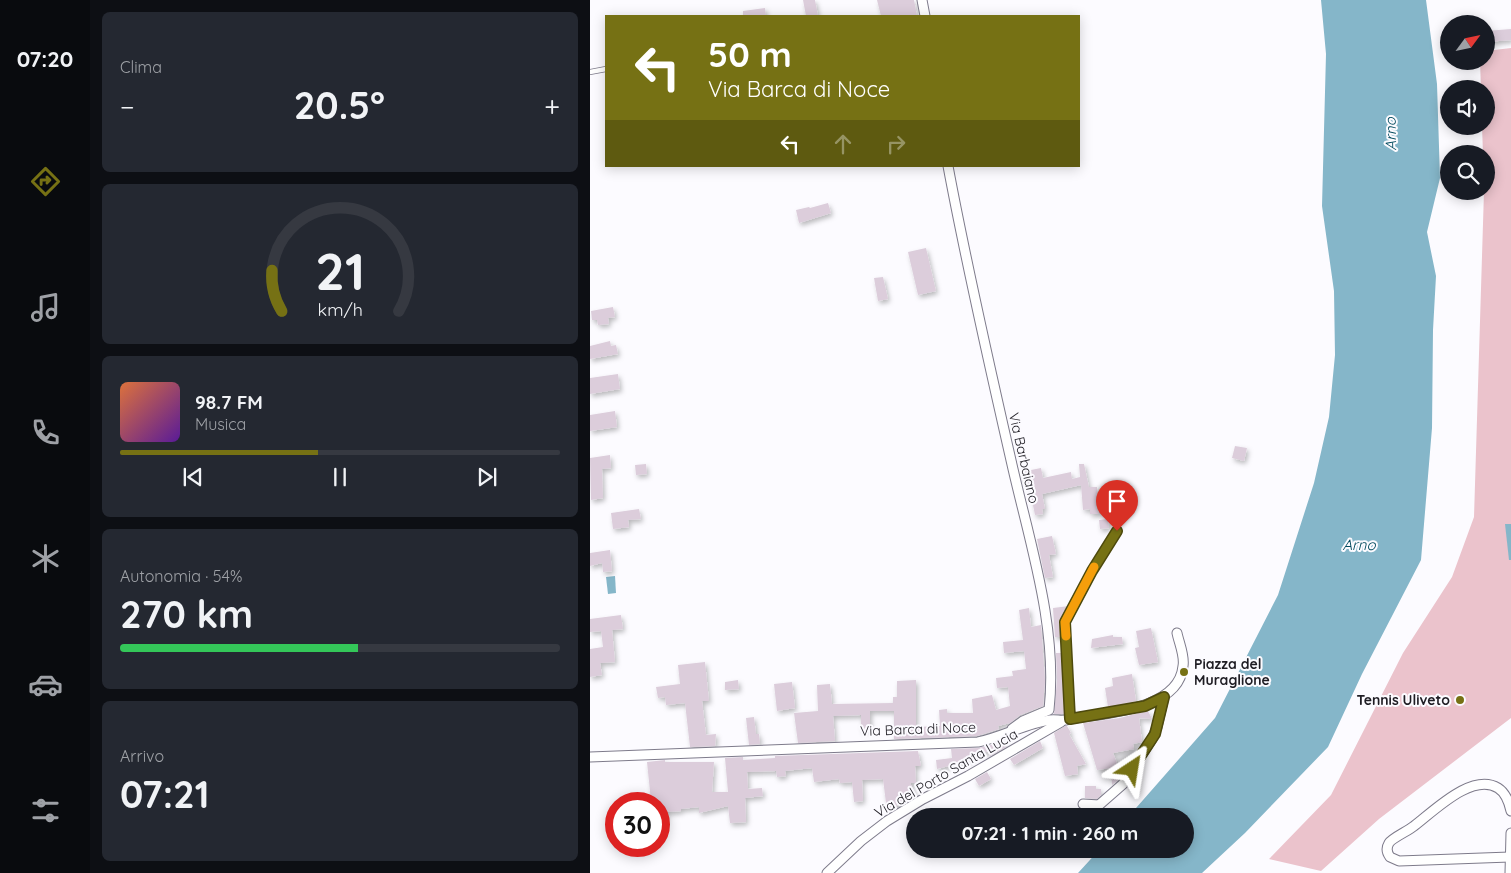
<!DOCTYPE html>
<html lang="it">
<head>
<meta charset="utf-8">
<style>
	body { margin:0; font-family:Quicksand,sans-serif; background:#242831; color:#f1f3f6; height:100vh; display:flex; flex-direction:column; font-size:19px; white-space:nowrap }
	* { box-sizing:border-box; margin:0 }
	p { font-size:16px; color:#9ea1a6 }
	.icon { flex:none; width:28px; height:28px; fill:none; stroke:currentColor; stroke-width:2; stroke-linecap:round; stroke-linejoin:round }
	.map { position:relative; flex:1; overflow:hidden }
	.side { display:flex; flex-direction:column; gap:12px; padding:12px; background:#0d0f14; width:500px }
	.side>* { flex:none }
	.hud { position:absolute; left:15px; top:15px; width:475px; height:152px; border-radius:0px; box-shadow:0 2px 12px #0003; background:#767114; color:#fff; overflow:hidden }
	.needle { width:32px; rotate:57deg }
	.buttons { position:absolute; left:850px; top:15px; display:grid; gap:10px }
	.buttons a { display:grid; place-items:center; width:55px; height:55px; border-radius:50%; background:#171b24; box-shadow:0 2px 12px #0003; font-size:25px }
	.speed { position:absolute; left:15px; top:792px; display:flex; gap:10px; font-size:25px; font-weight:700; text-align:center }
	.speed>* { display:grid; place-content:center; width:65px; height:65px; border-radius:50%; background:#171b24; box-shadow:0 2px 12px #0003; line-height:1 }
	.speed .limit { border:8px solid #d22; background:#fff; color:#111 }
	.pin { position:absolute; display:grid; place-items:center; width:42px; height:42px; color:#fff; margin:-51px -21px; border-radius:50% 50% 50% 0; rotate:-45deg; box-shadow:0 0 5px #0007 }
	.pin .icon { rotate:45deg }
	.me { position:absolute; width:55px; margin:-28px; rotate:33deg; stroke-linejoin:round; filter:drop-shadow(0 0 4px #0008) }
	.turn { display:flex; align-items:center; gap:18px; height:105px; padding:0 20px; font-size:22px }
	.turn .icon { width:65px; height:65px; stroke-width:2.5 }
	.turn b { display:block; font-size:35px; line-height:42px }
	.lanes { display:flex; align-items:center; height:48px; padding:0 20px; background:#0003; justify-content:center; gap:25px; direction:ltr }
	.lanes .off { opacity:.35 }
	.big { font-size:38px; font-weight:700; line-height:1.1 }
	.side .card { flex:1; display:flex; flex-direction:column; justify-content:center; gap:8px; min-width:0; padding:0 18px; border-radius:8px; background:#242831 }
	.side .dial { align-items:center; gap:0 }
	.dial svg { height:130px; overflow:visible; fill:none; stroke:#363941; stroke-width:7; stroke-linecap:round; text-anchor:middle }
	.dial text { fill:#f1f3f6; stroke:none }
	.song { display:flex; align-items:center; gap:15px }
	.cover { width:60px; height:60px; border-radius:8px; background:linear-gradient(135deg,hsl(20 70% 55%),hsl(270 70% 35%)) }
	.played { height:5px; border-radius:2px; background:linear-gradient(90deg,#767114 45%,#363941 45%) }
	.keys { display:flex; justify-content:space-around; direction:ltr }
	.heat { display:flex; justify-content:space-between; align-items:center; font-size:28px; direction:ltr }
	.charge { height:8px; border-radius:4px; background:linear-gradient(90deg,#34c759 54%,#363941 0) }
	.trip { position:absolute; left:316px; top:808px; width:288px; height:50px; border-radius:25px; background:#171b24; box-shadow:0 2px 12px #0003; font-weight:700; line-height:50px; text-align:center }
	main { display:flex; flex:1; min-height:0 }
	.tabs { display:flex; flex-direction:column; width:90px; justify-content:space-around; align-items:center; background:#090b0e; color:#9ea1a6 }
	.tabs .icon { width:35px; height:35px }
	.tabs .selected { color:#767114 }
	.tabs b { font-size:22px; color:#f1f3f6 }
	.map>svg:first-child { display:block }
	.green { fill:#ebc3cc }
	.water { fill:#85b6c9 }
	.building { fill:#dccddb; filter:url(#shadow) }
	.lines { fill:none; stroke-linecap:round; stroke-linejoin:round }
	.service-casing { stroke:#7e7b8b; stroke-width:6 }
	.minor-casing { stroke:#7e7b8b; stroke-width:11 }
	.service { stroke:#fff; stroke-width:4.5 }
	.minor { stroke:#fff; stroke-width:9 }
	.route-casing { stroke:#4d490d; stroke-width:12 }
	.route { stroke:#767114; stroke-width:9 }
	.slow { stroke:#f59e0b; stroke-width:9 }
	.poi-dot { fill:#767114; stroke:#fcfbff; stroke-width:2 }
	.labels { text-anchor:middle; stroke-width:4; stroke-linejoin:round; paint-order:stroke }
	.street-label { font-size:14px; fill:#1f1d24; stroke:#fcfbff }
	.poi-label { font-size:14px; font-weight:bold; fill:#1f1d24; stroke:#fcfbff; text-anchor:start }
	.water-label { font-size:15px; font-style:italic; fill:#014a5e; stroke:#fcfbff }
</style>
</head>
<body>
<main>
<nav class="tabs">
<b>07:20</b>
<svg class="icon selected" aria-label="directions" viewBox="0 0 24 24"><path d="M12 3l9 9-9 9-9-9zM9 14v-3h6M13 9l2 2-2 2"/></svg>
<svg class="icon" aria-label="music" viewBox="0 0 24 24"><path d="M9 18V5l10-2v13"/><circle cx="6" cy="18" r="3"/><circle cx="16" cy="16" r="3"/></svg>
<svg class="icon" aria-label="phone" viewBox="0 0 24 24"><path d="M5 4h4l2 5-3 2q2 4 5 5l2-3 5 2v4C11 20 4 13 5 4z"/></svg>
<svg class="icon" aria-label="climate" viewBox="0 0 24 24"><path d="M12 3v18M4 7l16 10M4 17L20 7"/></svg>
<svg class="icon" aria-label="car" viewBox="0 0 24 24"><path d="M5 17H2v-5l4-1 3-4h7l3 4 3 1v5h-3M9 17h6M6 11h13"/><circle cx="7" cy="17" r="2"/><circle cx="17" cy="17" r="2"/></svg>
<svg class="icon" aria-label="filters" viewBox="0 0 24 24"><path d="M4 7h16M4 17h16"/><circle cx="9" cy="7" r="2"/><circle cx="15" cy="17" r="2"/></svg>
</nav>
<section class="side">
<div class="card"><p>Clima</p>
<div class="heat"><a>−</a><b class="big">20.5°</b><a>+</a></div>
</div>
<div class="card dial"><svg viewBox="0 0 100 80">
<path d="M14 69A42 42 0 1 1 86 69"/>
<path d="M14 69A42 42 0 0 1 8 44" stroke="#767114"/>
<text x="50" y="56" font-size="32" font-weight="700">21</text>
<text x="50" y="72" font-size="11">km/h</text>
</svg></div>
<div class="card">
<div class="song"><i class="cover"></i><div><b>98.7 FM</b><p>Musica</p></div></div>
<div class="played"></div>
<div class="keys"><svg class="icon" aria-label="previous" viewBox="0 0 24 24"><path d="M18 5L8 12l10 7zM5 5v14"/></svg><svg class="icon" aria-label="pause" viewBox="0 0 24 24"><path d="M8 5v14M16 5v14"/></svg><svg class="icon" aria-label="next" viewBox="0 0 24 24"><path d="M6 5l10 7-10 7zM19 5v14"/></svg></div>
</div>
<div class="card"><p>Autonomia · 54%</p><b class="big">270 km</b><div class="charge"></div></div>
<div class="card"><p>Arrivo</p><b class="big">07:21</b></div>
</section>
<div class="map">
<svg width="921" height="873" viewBox="0 0 921 873">
	<defs>
		<filter id="shadow"><feDropShadow dx="2" dy="3" stdDeviation="2.5" flood-color="#0004"/></filter>
	</defs>
	<rect width="100%" height="100%" fill="#fcfbff"/>
	<path class="green" d="M 921,48 L 921,718 L 789,819 L 731,871 L 679,859 L 741,795 L 813,653 L 862,577 L 884,517 L 894,191 L 896,191 L 896,154 L 893,154 L 892,126 L 896,126 L 896,89 L 891,89 L 890,61 L 896,61 L 896,51 Z"/>
	<g class="water">
		<path d="M 731,0 L 836,0 L 847,84 L 850,178 L 837,232 L 846,276 L 843,330 L 842,428 L 831,560 L 772,674 L 738,747 L 655,833 L 612,873 L 488,873 L 510,849 L 595,849 L 595,816 L 539,816 L 625,718 L 688,595 L 724,483 L 739,417 L 745,355 L 744,291 L 732,206 L 736,54 Z"/>
		<path d="M 915,524 L 921,524 L 921,560 L 919,560 Z"/>
		<path d="M 25,576 L 26,593 L 18,594 L 16,577 Z"/>
	</g>
	<g class="building">
		<path d="M 213,0 L 225,0 L 228,16 L 216,16 Z"/>
		<path d="M 287,0 L 324,0 L 327,16 L 291,16 Z"/>
		<path d="M 175,8 L 176,16 L 153,16 L 153,11 Z"/>
		<path d="M 921,29 L 921,40 L 896,42 L 896,31 Z"/>
		<path d="M 238,203 L 241,213 L 209,223 L 206,210 L 219,207 L 220,208 Z"/>
		<path d="M 336,248 L 346,291 L 328,295 L 318,252 Z"/>
		<path d="M 293,277 L 298,299 L 288,301 L 284,278 Z"/>
		<path d="M 23,307 L 25,317 L 18,318 L 19,324 L 8,325 L 7,320 L 2,320 L 1,311 Z"/>
		<path d="M 20,341 L 21,346 L 26,345 L 28,354 L 0,359 L 0,346 Z"/>
		<path d="M 28,374 L 30,389 L 0,394 L 0,378 Z"/>
		<path d="M 25,411 L 27,427 L 0,431 L 0,415 Z"/>
		<path d="M 645,446 L 657,448 L 654,461 L 642,458 Z"/>
		<path d="M 20,455 L 21,468 L 12,469 L 13,498 L 1,500 L 0,458 Z"/>
		<path d="M 56,464 L 57,474 L 46,475 L 45,465 Z"/>
		<path d="M 489,464 L 494,464 L 499,487 L 507,487 L 509,514 L 500,514 L 500,509 L 493,510 L 491,485 L 452,494 L 455,509 L 452,509 L 453,514 L 445,515 L 440,490 L 438,490 L 436,480 L 433,481 L 431,472 L 451,468 L 453,478 L 481,472 L 482,479 L 490,477 Z"/>
		<path d="M 49,509 L 51,519 L 38,520 L 39,527 L 23,529 L 21,513 Z"/>
		<path d="M 518,519 L 519,528 L 510,529 L 509,520 Z"/>
		<path d="M 462,536 L 466,554 L 459,555 L 463,577 L 455,578 L 447,539 Z"/>
		<path d="M 20,550 L 22,571 L 13,572 L 12,563 L 0,566 L 0,553 Z"/>
		<path d="M 479,606 L 471,621 L 472,637 L 465,637 L 463,608 Z"/>
		<path d="M 439,608 L 441,627 L 451,625 L 455,680 L 453,706 L 430,715 L 420,723 L 408,726 L 409,729 L 387,736 L 304,739 L 304,711 L 280,711 L 280,730 L 271,730 L 271,715 L 243,716 L 245,741 L 208,743 L 204,713 L 228,711 L 227,685 L 240,684 L 242,704 L 303,703 L 303,697 L 307,697 L 307,681 L 326,680 L 326,727 L 350,726 L 349,710 L 357,709 L 357,713 L 383,713 L 382,699 L 402,695 L 406,710 L 420,706 L 418,687 L 407,688 L 406,678 L 423,676 L 422,671 L 436,669 L 434,651 L 414,653 L 413,642 L 433,640 L 429,610 Z"/>
		<path d="M 31,615 L 33,629 L 22,630 L 25,662 L 10,663 L 12,675 L 0,677 L 0,649 L 13,647 L 11,631 L 0,632 L 0,619 Z"/>
		<path d="M 561,628 L 568,662 L 549,665 L 545,648 L 549,647 L 546,631 Z"/>
		<path d="M 523,635 L 523,637 L 532,637 L 533,644 L 501,648 L 502,639 Z"/>
		<path d="M 466,653 L 473,653 L 475,706 L 475,714 L 464,714 L 467,680 Z"/>
		<path d="M 115,662 L 119,701 L 112,701 L 116,735 L 126,734 L 125,746 L 100,747 L 95,703 L 76,705 L 75,697 L 68,698 L 66,687 L 90,684 L 88,665 Z"/>
		<path d="M 542,674 L 546,701 L 518,707 L 515,688 L 523,686 L 522,678 Z"/>
		<path d="M 148,680 L 149,689 L 135,690 L 135,682 Z"/>
		<path d="M 202,682 L 205,708 L 187,711 L 184,684 Z"/>
		<path d="M 556,711 L 558,711 L 562,719 L 549,718 L 552,742 L 543,744 L 544,749 L 523,753 L 530,771 L 528,780 L 522,785 L 521,768 L 507,770 L 493,723 L 530,718 Z"/>
		<path d="M 164,717 L 166,734 L 169,734 L 170,744 L 159,745 L 156,718 Z"/>
		<path d="M 475,726 L 477,726 L 481,733 L 479,734 L 496,764 L 487,766 L 488,774 L 475,776 L 464,733 Z"/>
		<path d="M 414,741 L 416,747 L 400,756 L 398,751 L 381,757 L 382,760 L 347,769 L 346,760 L 362,758 L 361,749 L 389,748 Z"/>
		<path d="M 450,741 L 453,748 L 424,765 L 420,759 Z"/>
		<path d="M 328,751 L 331,766 L 325,766 L 326,783 L 320,783 L 326,795 L 297,811 L 293,779 L 272,780 L 273,801 L 264,802 L 262,782 L 250,783 L 249,779 L 224,782 L 222,768 L 195,771 L 196,776 L 187,777 L 186,771 L 157,772 L 158,789 L 172,788 L 173,796 L 155,798 L 156,822 L 140,823 L 138,806 L 109,813 L 109,807 L 91,809 L 91,811 L 76,812 L 76,819 L 69,819 L 68,801 L 61,801 L 57,762 L 75,760 L 75,762 L 124,762 L 122,792 L 138,792 L 135,758 L 153,757 L 153,760 L 185,758 L 185,756 Z"/>
		<path d="M 397,772 L 401,779 L 389,786 L 385,779 Z"/>
		<path d="M 495,786 L 506,786 L 506,789 L 511,789 L 511,795 L 507,799 L 495,798 Z"/>
	</g>
	<g class="lines">
		<defs>
			<g id="service">
				<path d="M 0,72 L 16,69"/>
				<path d="M 480,719 L 475,622 L 502,571 L 527,531"/>
			</g>
			<g id="minor">
				<path d="M 332,0 L 335,16"/>
				<path d="M 358,166 C 377,268 400,368 423,469 C 441,547 468,630 459,710 L 433,721 L 422,729"/>
				<path d="M 0,757 L 388,742 C 412,737 437,723 460,720 C 468,719 471,722 480,719 C 513,713 589,711 593,666 C 595,656 589,643 587,633"/>
				<path d="M 493,804 L 509,805 L 533,784 L 562,739 L 567,727 L 574,697"/>
				<path d="M 920,857 L 809,861 L 800,857 C 797,853 796,848 799,843 C 802,838 818,831 824,826 C 844,811 882,772 908,788 C 916,793 919,802 921,811"/>
				<path d="M 237,873 L 271,841 L 297,821 L 333,799 L 378,776 L 471,722"/>
				<path d="M 920,873 L 921,833"/>
			</g>
		</defs>
		<use href="#service" class="service-casing"/>
		<use href="#minor" class="minor-casing"/>
		<use href="#service" class="service"/>
		<use href="#minor" class="minor"/>
	</g>
	<g class="lines">
		<defs>
			<path id="route" d="M 527,531 L 502,571 L 475,622 L 480,719 L 555,706 L 574,697 L 565,734 L 542,769"/>
		</defs>
		<use href="#route" class="route-casing"/>
		<use href="#route" class="route"/>
		<path class="slow" d="M 476,636 L 475,622 L 504,567"/>
	</g>
	<g class="poi-dot">
		<circle cx="594" cy="672" r="5"/>
		<circle cx="870" cy="700" r="5"/>
	</g>
	<g class="labels">
		<g class="street-label">
			<text transform="translate(434 458) rotate(77)" y="5">Via Barbaiano</text>
			<text transform="translate(328 729) rotate(-2)" y="5">Via Barca di Noce</text>
			<text transform="translate(356 773) rotate(-30)" y="5">Via del Porto Santa Lucia</text>
		</g>
		<g class="poi-label">
			<text x="604" y="669">Piazza del<tspan x="604" dy="16">Muraglione</tspan></text>
			<text x="860" y="705" text-anchor="end">Tennis Uliveto</text>
		</g>
		<g class="water-label">
			<text transform="translate(801 134) rotate(-91)" y="5">Arno</text>
			<text x="769" y="550">Arno</text>
		</g>
	</g>
</svg>
<div class="buttons">
<a><svg class="needle" viewBox="-14 -14 28 28"><path d="M0-13l5 13h-10z" fill="#e53935"/><path d="M0 13l5-13h-10z" fill="#9ea1a6"/></svg></a>
<a><svg class="icon" aria-label="sound" viewBox="0 0 24 24"><path d="M4 9h4l5-4v14l-5-4H4zM17 9q2 3 0 6"/></svg></a>
<a><svg class="icon" aria-label="search" viewBox="0 0 24 24"><circle cx="10" cy="10" r="6"/><path d="M15 15l6 6"/></svg></a>
</div>
<div class="speed"><div class="limit">30</div></div>
<div class="pin" style="left:527px;top:531px;background:#d93025"><svg class="icon" aria-label="arrive" viewBox="0 0 24 24"><path d="M6 21V4h12l-3 4 3 4H6"/></svg></div>
<svg class="me" style="left:542px;top:769px" viewBox="-20 -20 40 40"><path d="M0-17L14 15 0 8-14 15z" fill="#767114" stroke="#fff" stroke-width="4"/></svg>
<div class="trip">07:21 · 1 min · 260 m</div>
<div class="hud">
<div class="turn"><svg class="icon" aria-label="left" viewBox="0 0 24 24"><path d="M17 20v-9H6M10 6l-5 5 5 5"/></svg><div><b>50 m</b>Via Barca di Noce</div></div>
<div class="lanes"><svg class="icon" aria-label="left" viewBox="0 0 24 24"><path d="M17 20v-9H6M10 6l-5 5 5 5"/></svg><svg class="icon off" aria-label="ahead" viewBox="0 0 24 24"><path d="M12 20V5M6 11l6-6 6 6"/></svg><svg class="icon off" aria-label="right" viewBox="0 0 24 24"><path d="M7 20v-9h11M14 6l5 5-5 5"/></svg></div>
</div>
</div>
</main>
</body>
</html>
